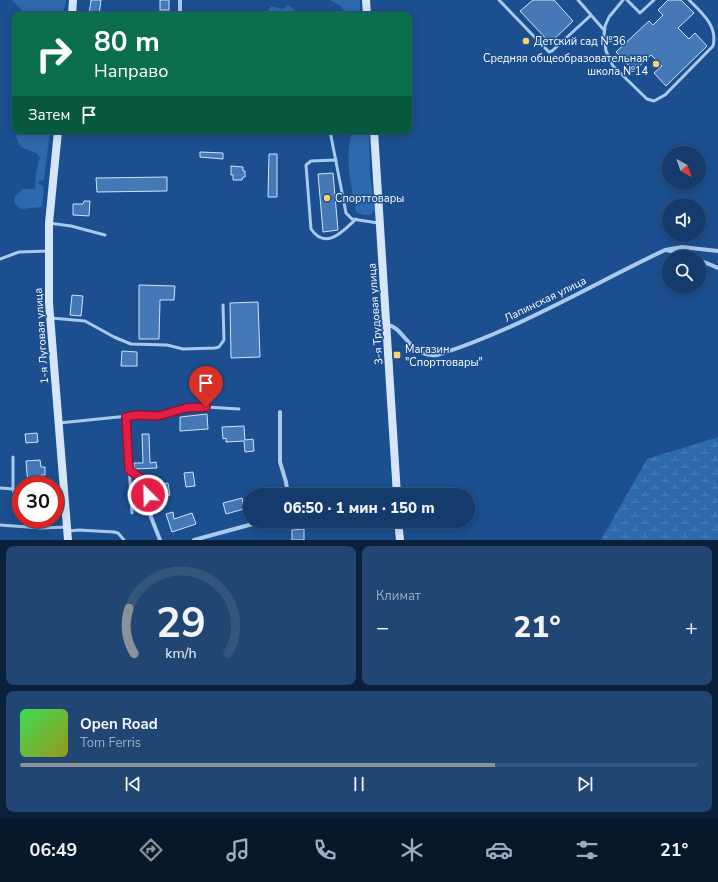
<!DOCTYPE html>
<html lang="ru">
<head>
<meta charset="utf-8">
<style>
	body { margin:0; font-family:"Nunito Sans",sans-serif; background:#214673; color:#f1f3f6; height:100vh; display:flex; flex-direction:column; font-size:15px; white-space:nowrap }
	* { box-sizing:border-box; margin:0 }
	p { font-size:13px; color:#9dadc1 }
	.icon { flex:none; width:22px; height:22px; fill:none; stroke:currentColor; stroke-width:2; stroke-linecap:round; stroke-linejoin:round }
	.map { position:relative; height:540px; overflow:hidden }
	.sheet { display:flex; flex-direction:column; gap:6px; padding:6px; background:#0b203b; flex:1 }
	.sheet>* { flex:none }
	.guide { position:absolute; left:12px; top:12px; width:400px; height:122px; border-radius:8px; box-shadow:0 2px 10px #0003,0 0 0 1px #33557e; background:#0b6e4f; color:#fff; overflow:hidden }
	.needle { width:26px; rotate:140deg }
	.buttons { position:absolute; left:662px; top:146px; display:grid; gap:8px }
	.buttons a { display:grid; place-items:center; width:44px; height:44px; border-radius:50%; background:#143b6b; box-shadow:0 2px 10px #0003,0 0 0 1px #33557e; font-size:20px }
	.speed { position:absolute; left:12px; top:476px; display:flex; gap:8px; font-size:20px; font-weight:700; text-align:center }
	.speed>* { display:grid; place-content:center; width:52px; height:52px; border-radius:50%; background:#143b6b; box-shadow:0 2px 10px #0003,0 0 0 1px #33557e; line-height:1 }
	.speed .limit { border:6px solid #d22; background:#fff; color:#111 }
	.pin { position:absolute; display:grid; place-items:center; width:34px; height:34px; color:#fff; margin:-41px -17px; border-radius:50% 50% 50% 0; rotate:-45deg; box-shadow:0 0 4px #0007 }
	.pin .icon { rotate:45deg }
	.me { position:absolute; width:44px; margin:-22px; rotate:337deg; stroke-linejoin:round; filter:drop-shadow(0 0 3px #0008) }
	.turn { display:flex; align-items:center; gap:14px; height:84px; padding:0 16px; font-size:18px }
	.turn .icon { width:52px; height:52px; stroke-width:2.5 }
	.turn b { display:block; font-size:28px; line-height:34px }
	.then { display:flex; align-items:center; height:38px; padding:0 16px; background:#0003; gap:8px; font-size:15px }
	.big { font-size:30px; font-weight:800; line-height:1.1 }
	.sheet .widget { flex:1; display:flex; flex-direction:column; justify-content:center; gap:6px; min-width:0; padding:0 14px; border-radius:8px; background:#214673 }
	.sheet .dial { align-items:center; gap:0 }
	.dial svg { height:104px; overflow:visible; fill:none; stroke:#33557e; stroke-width:7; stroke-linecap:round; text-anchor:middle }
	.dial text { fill:#f1f3f6; stroke:none }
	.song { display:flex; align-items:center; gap:12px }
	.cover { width:48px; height:48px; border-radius:6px; background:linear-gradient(135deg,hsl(130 70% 55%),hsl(60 70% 35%)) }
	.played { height:4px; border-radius:2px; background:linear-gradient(90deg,#8c9099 70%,#33557e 70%) }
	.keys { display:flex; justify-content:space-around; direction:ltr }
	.heat { display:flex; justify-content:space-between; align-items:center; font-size:22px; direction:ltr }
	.sheet .tiles { flex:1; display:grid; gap:6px; grid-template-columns:1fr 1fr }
	.widget:last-child { grid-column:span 2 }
	.trip { position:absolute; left:243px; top:488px; width:232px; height:40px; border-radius:20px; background:#143b6b; box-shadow:0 2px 10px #0003,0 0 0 1px #33557e; font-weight:800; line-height:40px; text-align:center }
	.dock { display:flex; height:64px; justify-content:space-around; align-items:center; background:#08182b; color:#9dadc1 }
	.dock .icon { width:28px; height:28px }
	.dock .current { color:#8c9099 }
	.dock b { font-size:18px; color:#f1f3f6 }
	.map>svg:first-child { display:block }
	.grass { fill:#2e69ad }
	.wetland { fill:url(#wetland-marsh) }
	.building { fill:#4478b7; stroke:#cfe3fa }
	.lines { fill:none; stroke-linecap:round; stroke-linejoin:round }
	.lane { stroke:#a9c9ee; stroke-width:3 }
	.street { stroke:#a9c9ee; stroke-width:4 }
	.secondary { stroke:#d6e6fa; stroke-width:8 }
	.route-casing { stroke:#92132f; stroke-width:10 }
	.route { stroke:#e11d48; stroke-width:7 }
	.poi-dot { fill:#ffd166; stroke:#1b4f8f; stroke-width:1.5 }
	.labels { text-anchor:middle; stroke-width:3; stroke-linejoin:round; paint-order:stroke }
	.poi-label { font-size:11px; fill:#fff; stroke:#1b4f8f; text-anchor:start }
	.street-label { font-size:11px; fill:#fff; stroke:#1b4f8f }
</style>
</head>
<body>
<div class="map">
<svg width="718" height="540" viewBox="0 0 718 540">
	<defs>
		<pattern id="wetland-marsh" width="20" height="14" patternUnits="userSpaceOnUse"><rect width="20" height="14" fill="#2e69ad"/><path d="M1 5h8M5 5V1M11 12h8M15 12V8" fill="none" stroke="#4d80b9"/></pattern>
	</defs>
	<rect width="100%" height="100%" fill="#1b4f8f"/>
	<g class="grass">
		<path d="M 12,0 L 66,0 L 63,15 L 24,15 L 20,8 Z"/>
		<path d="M 330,0 L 360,0 L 360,15 L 346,15 L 342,7 Z"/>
		<path d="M 288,5 L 294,9 L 295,15 L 265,15 L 271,6 L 283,9 Z"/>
		<path d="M 18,131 L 50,131 L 44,180 L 37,182 L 44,187 L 42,207 L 21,209 L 14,203 L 15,196 L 23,189 L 35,189 L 36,172 L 40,158 L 36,153 L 21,147 L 16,137 Z"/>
		<path d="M 353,131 L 368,131 L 369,137 L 370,175 L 375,210 L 370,215 L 364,215 L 356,212 C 352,187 343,155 353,131 Z"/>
	</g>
	<path class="wetland" d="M 718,437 L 718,540 L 601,540 L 647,459 Z"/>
	<g class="building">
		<path d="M 91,0 L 101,0 L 99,15 L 89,15 Z"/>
		<rect x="160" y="0" width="9" height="10"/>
		<path d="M 533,0 L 554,0 L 573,21 L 550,43 L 520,11 Z"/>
		<path d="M 668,0 L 681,0 L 694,13 L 678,28 L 689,39 L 695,33 L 707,46 L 666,86 L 654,73 L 662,66 L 651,55 L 634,71 L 616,52 L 649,21 L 653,25 L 663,15 L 658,10 Z"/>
		<path d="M 200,152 L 223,153 L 223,159 L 200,157 Z"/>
		<path d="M 269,154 L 277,154 L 277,197 L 268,197 Z"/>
		<path d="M 231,166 L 243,167 L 243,171 L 245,171 L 245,177 L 243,177 L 242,180 L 233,180 L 233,175 L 231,175 Z"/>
		<path d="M 333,173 L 338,230 L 323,232 L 318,174 Z"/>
		<path d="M 167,177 L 167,191 L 97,192 L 96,178 Z"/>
		<path d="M 84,201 L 90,201 L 89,216 L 73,215 L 73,204 L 83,204 Z"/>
		<path d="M 139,285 L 175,286 L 174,300 L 160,300 L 159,339 L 139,339 Z"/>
		<path d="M 72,295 L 83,296 L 81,316 L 70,315 Z"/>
		<path d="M 258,302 L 260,357 L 231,358 L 230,303 Z"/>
		<path d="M 122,351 L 137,352 L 137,366 L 121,366 Z"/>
		<path d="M 207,414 L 208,429 L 180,431 L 180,417 Z"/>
		<path d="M 244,426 L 245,440 L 253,439 L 254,451 L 245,452 L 244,441 L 226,442 L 226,438 L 223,439 L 222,427 Z"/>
		<path d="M 37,433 L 38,442 L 26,443 L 25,434 Z"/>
		<path d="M 142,434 L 149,434 L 150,463 L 156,462 L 157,468 L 134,469 L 134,463 L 143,463 Z"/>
		<path d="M 40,460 L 41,467 L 45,467 L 45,475 L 41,475 L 42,485 L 28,485 L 26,461 Z"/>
		<path d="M 193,472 L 195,486 L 186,487 L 184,473 Z"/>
		<path d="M 168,483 L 170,495 L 160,497 L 157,485 Z"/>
		<path d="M 242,498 L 244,509 L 226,514 L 223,503 Z"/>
		<path d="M 173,512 L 174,519 L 192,513 L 196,524 L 172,532 L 166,514 Z"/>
		<path d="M 304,529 L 304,540 L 292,540 L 292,530 Z"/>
	</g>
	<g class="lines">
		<g class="lane">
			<path d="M 499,0 L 549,52 L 552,51 L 590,16"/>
			<path d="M 578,0 L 604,30"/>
			<path d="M 623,0 L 609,17 L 605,26 L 604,36 L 606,51 L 613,66 L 647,99 L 654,101 L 665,95 L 713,46 C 718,26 702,13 689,0"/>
			<path d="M 627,0 L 640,13 L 654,0"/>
			<path d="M 330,131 L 346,213 L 352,219 L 378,223"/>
			<path d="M 336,160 L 311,161 L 306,165 L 311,229 C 326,251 343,231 356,219"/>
			<path d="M 49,223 L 71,226 L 105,235"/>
			<path d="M 0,259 L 19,252 L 49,251"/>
			<path d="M 51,318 L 85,321 L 114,337 L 131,344 L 167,345 L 183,349 L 215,348 L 219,347 L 224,340 L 223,305"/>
			<path d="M 126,417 L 132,513"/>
			<path d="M 59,423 L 138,415 L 158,416 L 186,408 L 206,407 L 239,409"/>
			<path d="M 13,457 L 13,489 L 21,514"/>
			<path d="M 129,470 L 142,478 L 146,484"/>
			<path d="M 0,488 L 13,489"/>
			<path d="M 26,519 L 38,526"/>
			<path d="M 0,525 L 41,528 L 67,527"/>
			<path d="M 68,531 L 79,530 L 114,532 L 118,533 L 124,540"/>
		</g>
		<g class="street">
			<path d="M 180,15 L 180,0"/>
			<path d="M 154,131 L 181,133 L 221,131"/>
			<path d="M 667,250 L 690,257"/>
			<path d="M 699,260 L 718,268"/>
			<path d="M 387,325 C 404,326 409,358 437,355 C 517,330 589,286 665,250 L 682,247 L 718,251"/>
			<path d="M 280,412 L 280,462 L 286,482 L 288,495"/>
			<path d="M 146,484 L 151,517 L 160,540"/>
			<path d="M 194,540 L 264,521"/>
		</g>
		<g class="secondary">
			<path d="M 366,0 L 367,15"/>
			<path d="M 72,15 L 73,0"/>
			<path d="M 58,131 L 49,223 L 49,303 L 68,540"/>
			<path d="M 374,131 L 397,495"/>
			<path d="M 398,521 L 400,540"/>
		</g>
	</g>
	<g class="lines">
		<defs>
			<path id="route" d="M 148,495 L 145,481 L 129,470 L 126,417 L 138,415 L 158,416 L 186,408 L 206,407"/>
		</defs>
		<use href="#route" class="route-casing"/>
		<use href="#route" class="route"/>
	</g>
	<g class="poi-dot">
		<circle cx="526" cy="41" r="4"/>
		<circle cx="656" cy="64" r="4"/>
		<circle cx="327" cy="198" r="4"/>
		<rect x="393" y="351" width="8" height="8" rx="2"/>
	</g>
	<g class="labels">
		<g class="poi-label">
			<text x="534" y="45">Детский сад №36</text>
			<text x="648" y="62" text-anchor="end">Средняя общеобразовательная<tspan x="648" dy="13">школа №14</tspan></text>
			<text x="335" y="202">Спорттовары</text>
			<text x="405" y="353">Магазин<tspan x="405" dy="13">"Спорттовары"</tspan></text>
		</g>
		<g class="street-label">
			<text transform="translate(545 299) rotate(-26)" y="4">Лапинская улица</text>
			<text transform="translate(375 314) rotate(-94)" y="4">3-я Трудовая улица</text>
			<text transform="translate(41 336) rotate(-94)" y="4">1-я Луговая улица</text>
		</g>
	</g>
</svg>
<div class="buttons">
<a><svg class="needle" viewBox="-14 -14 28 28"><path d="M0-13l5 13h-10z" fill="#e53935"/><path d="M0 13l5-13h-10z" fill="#9dadc1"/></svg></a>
<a><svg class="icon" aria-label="sound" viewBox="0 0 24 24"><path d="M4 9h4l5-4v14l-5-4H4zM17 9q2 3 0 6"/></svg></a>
<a><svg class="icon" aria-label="search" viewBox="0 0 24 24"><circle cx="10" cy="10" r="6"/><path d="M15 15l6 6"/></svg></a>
</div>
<div class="speed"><div class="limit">30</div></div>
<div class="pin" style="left:206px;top:407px;background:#d93025"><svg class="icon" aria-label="arrive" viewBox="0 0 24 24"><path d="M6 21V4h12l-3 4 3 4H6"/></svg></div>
<svg class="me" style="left:148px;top:495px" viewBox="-20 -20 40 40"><circle r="17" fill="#e11d48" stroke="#fff" stroke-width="3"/><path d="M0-11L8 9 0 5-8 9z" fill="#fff"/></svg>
<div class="trip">06:50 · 1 мин · 150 m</div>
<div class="guide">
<div class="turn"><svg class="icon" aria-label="right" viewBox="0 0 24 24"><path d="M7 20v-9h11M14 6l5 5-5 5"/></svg><div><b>80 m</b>Направо</div></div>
<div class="then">Затем<svg class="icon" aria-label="arrive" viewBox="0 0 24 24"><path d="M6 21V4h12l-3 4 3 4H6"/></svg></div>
</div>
</div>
<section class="sheet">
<div class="tiles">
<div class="widget dial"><svg viewBox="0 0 100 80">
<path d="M14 69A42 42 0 1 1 86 69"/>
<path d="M14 69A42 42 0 0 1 10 34" stroke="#8c9099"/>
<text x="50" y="56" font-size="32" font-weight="700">29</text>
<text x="50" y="72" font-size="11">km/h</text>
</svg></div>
<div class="widget"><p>Климат</p>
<div class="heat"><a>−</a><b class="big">21°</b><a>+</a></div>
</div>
<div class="widget">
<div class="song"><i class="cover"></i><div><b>Open Road</b><p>Tom Ferris</p></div></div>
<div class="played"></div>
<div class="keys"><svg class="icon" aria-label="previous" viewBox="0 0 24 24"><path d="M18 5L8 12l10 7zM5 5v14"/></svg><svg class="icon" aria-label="pause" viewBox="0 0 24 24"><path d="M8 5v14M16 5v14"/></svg><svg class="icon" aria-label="next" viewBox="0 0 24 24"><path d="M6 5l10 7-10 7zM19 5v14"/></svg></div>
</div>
</div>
</section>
<nav class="dock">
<b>06:49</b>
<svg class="icon current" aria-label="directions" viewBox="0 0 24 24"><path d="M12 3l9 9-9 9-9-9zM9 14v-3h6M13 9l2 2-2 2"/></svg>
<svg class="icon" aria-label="music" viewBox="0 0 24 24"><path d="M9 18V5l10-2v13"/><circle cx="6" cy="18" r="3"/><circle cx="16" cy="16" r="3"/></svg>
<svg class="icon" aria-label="phone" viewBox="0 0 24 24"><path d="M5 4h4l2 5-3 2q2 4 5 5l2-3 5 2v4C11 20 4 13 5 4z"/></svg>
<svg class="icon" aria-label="climate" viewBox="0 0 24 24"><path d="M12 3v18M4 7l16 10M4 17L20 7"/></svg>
<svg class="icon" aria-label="car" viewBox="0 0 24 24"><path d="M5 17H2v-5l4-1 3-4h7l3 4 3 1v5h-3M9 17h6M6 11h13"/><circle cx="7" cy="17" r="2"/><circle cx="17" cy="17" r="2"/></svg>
<svg class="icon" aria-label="filters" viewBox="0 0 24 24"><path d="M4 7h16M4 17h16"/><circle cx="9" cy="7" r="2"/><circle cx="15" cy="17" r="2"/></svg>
<b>21°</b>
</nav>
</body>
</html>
